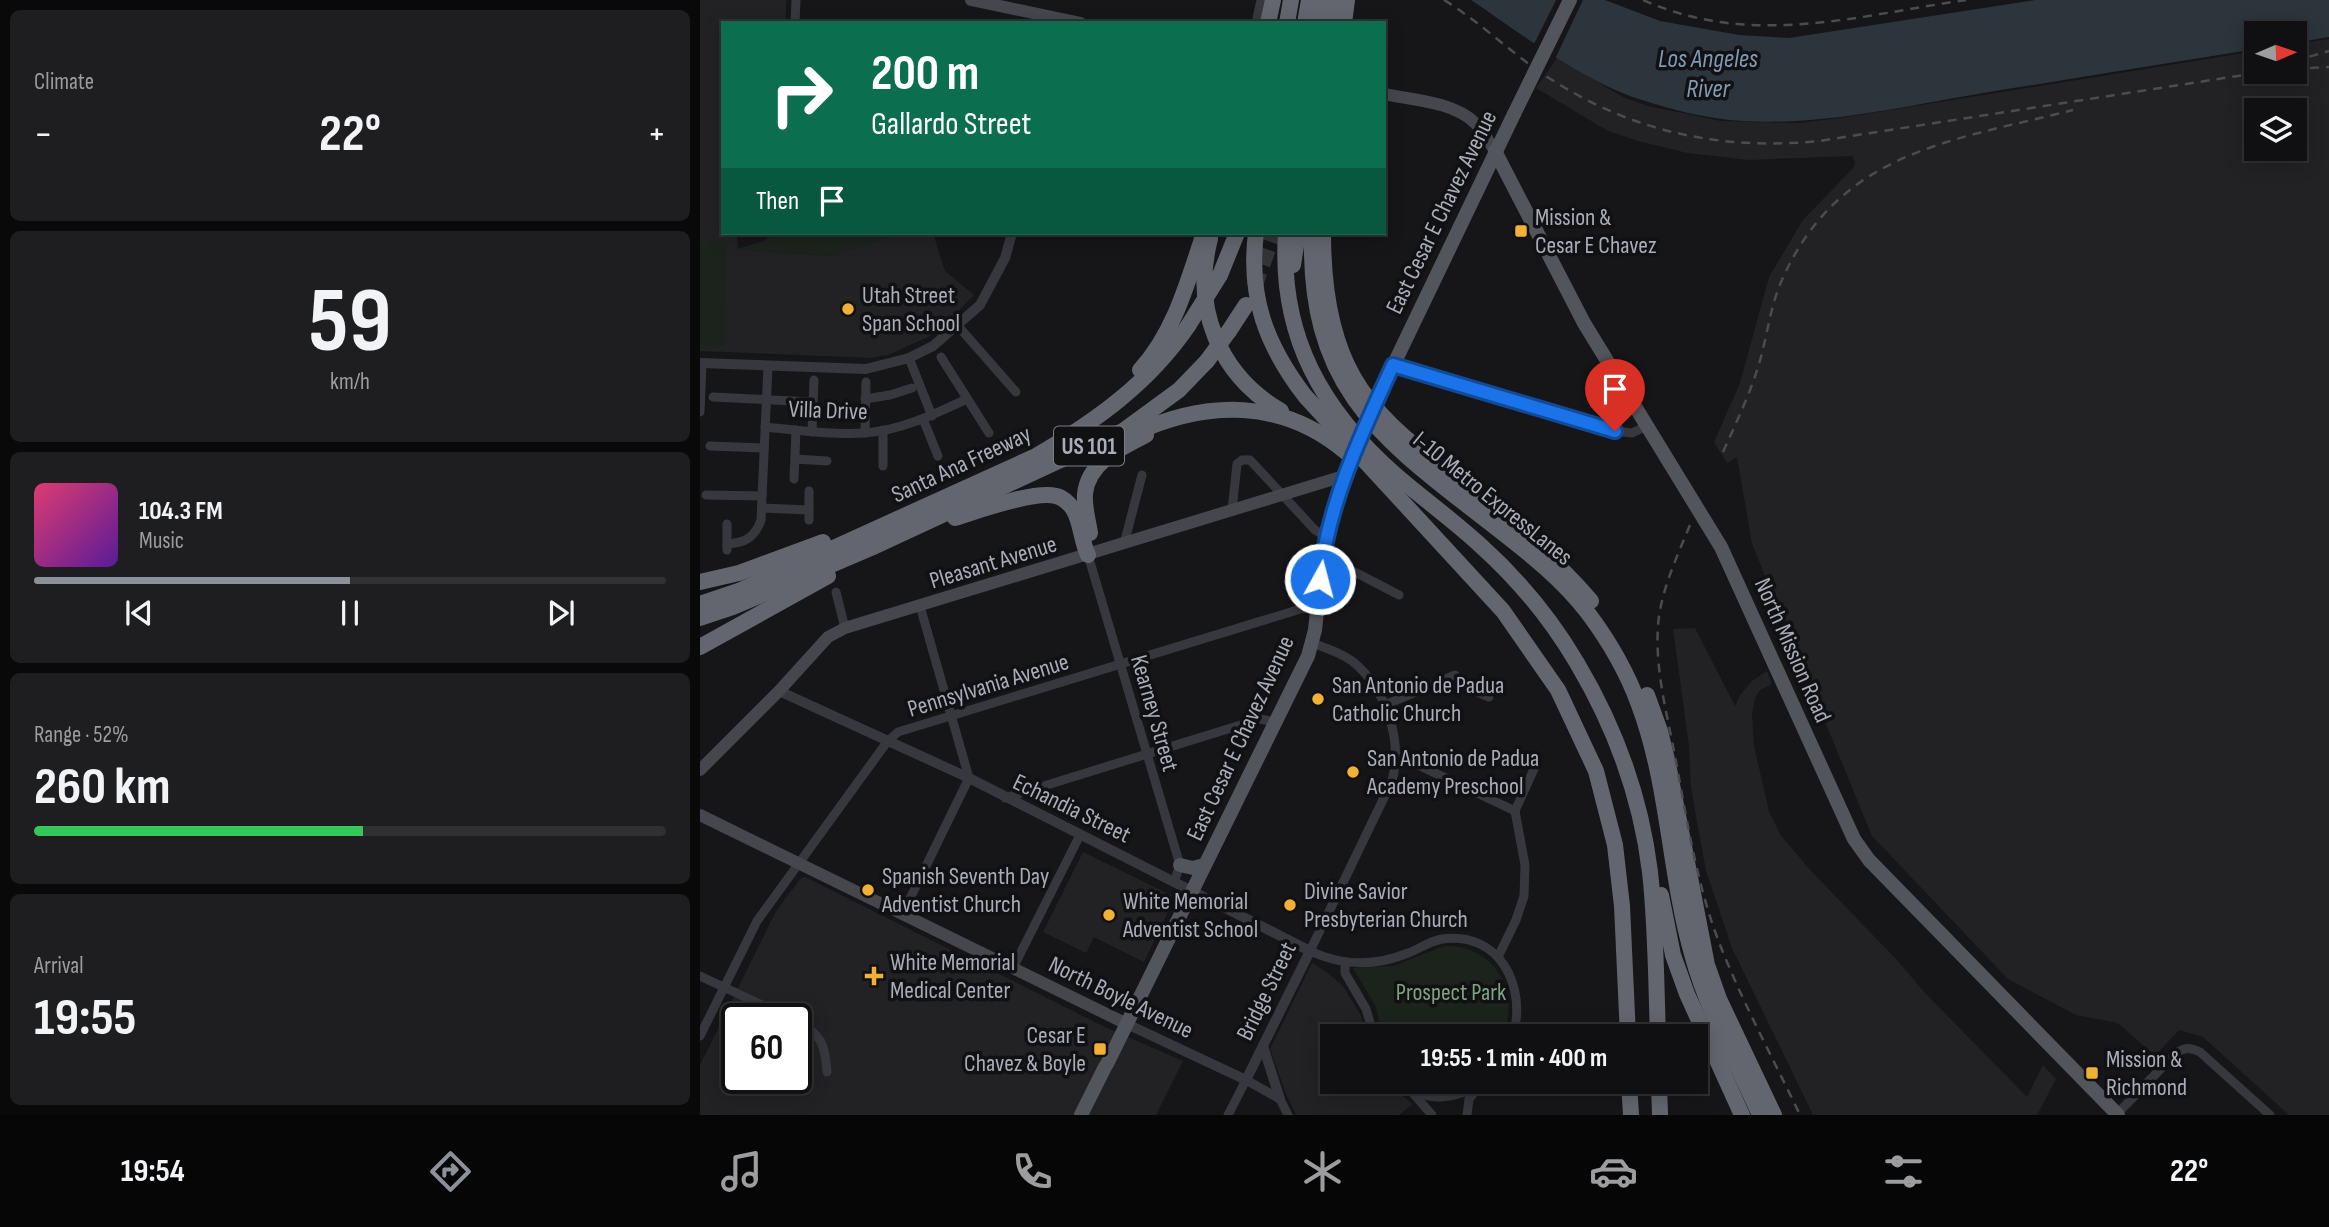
<!DOCTYPE html>
<html lang="en">
<head>
<meta charset="utf-8">
<style>
	body { margin:0; font-family:"Sofia Sans Condensed",sans-serif; background:#1e1e20; color:#f1f3f6; height:100vh; display:flex; flex-direction:column; font-size:26px; white-space:nowrap }
	* { box-sizing:border-box; margin:0 }
	p { font-size:23px; color:#9c9d9f }
	.icon { flex:none; width:38px; height:38px; fill:none; stroke:currentColor; stroke-width:2; stroke-linecap:round; stroke-linejoin:round }
	.map { position:relative; flex:1; overflow:hidden }
	.drawer { display:flex; flex-direction:column; gap:10px; padding:10px; background:#09090a; width:700px }
	.drawer>* { flex:none }
	.guide { position:absolute; left:21px; top:21px; width:665px; height:214px; border-radius:0px; box-shadow:0 4px 18px #0003,0 0 0 2px #303032; background:#0b6e4f; color:#fff; overflow:hidden }
	.needle { width:46px; rotate:88deg }
	.tools { position:absolute; left:1544px; top:21px; display:grid; gap:14px }
	.tools a { display:grid; place-items:center; width:63px; height:63px; border-radius:0px; background:#101012; box-shadow:0 4px 18px #0003,0 0 0 2px #303032; font-size:35px }
	.speed { position:absolute; left:21px; top:1003px; display:flex; gap:14px; font-size:35px; font-weight:700; text-align:center }
	.speed>* { display:grid; place-content:center; width:91px; height:91px; border-radius:50%; background:#101012; box-shadow:0 4px 18px #0003,0 0 0 2px #303032; line-height:1 }
	.speed .limit { border:4px solid #111; border-radius:10px; background:#fff; color:#111 }
	.pin { position:absolute; display:grid; place-items:center; width:60px; height:60px; color:#fff; margin:-72px -30px; border-radius:50% 50% 50% 0; rotate:-45deg; box-shadow:0 0 7px #0007 }
	.pin .icon { rotate:45deg }
	.me { position:absolute; width:77px; margin:-38px; rotate:7deg; stroke-linejoin:round; filter:drop-shadow(0 0 5px #0008) }
	.turn { display:flex; align-items:center; gap:24px; height:147px; padding:0 35px; font-size:32px }
	.turn .icon { width:91px; height:91px; stroke-width:2.5 }
	.turn b { display:block; font-size:49px; line-height:60px }
	.then { display:flex; align-items:center; height:66px; padding:0 35px; background:#0003; gap:14px; font-size:26px }
	.big { font-size:52px; font-weight:700; line-height:1.1 }
	.drawer .widget { flex:1; display:flex; flex-direction:column; justify-content:center; gap:10px; min-width:0; padding:0 24px; border-radius:10px; background:#1e1e20 }
	.drawer .dial { align-items:center; gap:0 }
	.dial b { font-size:91px; line-height:1 }
	.song { display:flex; align-items:center; gap:21px }
	.cover { width:84px; height:84px; border-radius:10px; background:linear-gradient(135deg,hsl(340 70% 55%),hsl(270 70% 35%)) }
	.played { height:7px; border-radius:4px; background:linear-gradient(90deg,#8c9099 50%,#303032 50%) }
	.keys { display:flex; justify-content:space-around; direction:ltr }
	.heat { display:flex; justify-content:space-between; align-items:center; font-size:38px; direction:ltr }
	.charge { height:10px; border-radius:5px; background:linear-gradient(90deg,#34c759 52%,#303032 0) }
	.trip { position:absolute; left:620px; top:1024px; width:388px; height:70px; border-radius:0px; background:#101012; box-shadow:0 4px 18px #0003,0 0 0 2px #303032; font-weight:700; line-height:70px; text-align:center }
	.tabs { display:flex; height:112px; justify-content:space-around; align-items:center; background:#060607; color:#9c9d9f }
	.tabs .icon { width:49px; height:49px }
	.tabs .on { color:#8c9099 }
	.tabs b { font-size:32px; color:#f1f3f6 }
	main { display:flex; flex:1; min-height:0 }
	.map>svg:first-child { display:block }
	.built { fill:#222225; fill-rule:evenodd }
	.green { fill:#1c231d }
	.water { fill:#2c353c }
	.pier { fill:#161618 }
	.lines { fill:none; stroke-linecap:round; stroke-linejoin:round }
	.motorway-tunnel { stroke:#333438; stroke-width:16; stroke-dasharray:16 8; stroke-linecap:butt }
	.minor { stroke:#37383d; stroke-width:9 }
	.tertiary { stroke:#37383d; stroke-width:10 }
	.secondary { stroke:#45474d; stroke-width:12 }
	.primary { stroke:#53555c; stroke-width:14 }
	.motorway { stroke:#63666e; stroke-width:16 }
	.rail { stroke:#4a4c52; stroke-width:2.5; stroke-dasharray:9 7; stroke-linecap:butt }
	.primary-bridge { stroke:#53555c; stroke-width:14 }
	.motorway-bridge { stroke:#63666e; stroke-width:16 }
	.route-casing { stroke:#114b97; stroke-width:18 }
	.route { stroke:#1a73e8; stroke-width:12 }
	.poi-dot { fill:#f2b134; stroke:#111113; stroke-width:2.5 }
	.labels { text-anchor:middle; stroke-width:7; stroke-linejoin:round; paint-order:stroke }
	.shield { fill:#111113; stroke:#7b7e86; stroke-width:2 }
	.shield-label { font-size:23px; font-weight:bold; fill:#a8adb8 }
	.street-label { font-size:24px; fill:#a8adb8; stroke:#111113 }
	.poi-label { font-size:24px; fill:#a8adb8; stroke:#111113; text-anchor:start }
	.park-label { font-size:24px; fill:#7fa381; stroke:#111113 }
	.water-label { font-size:26px; font-style:italic; fill:#7f9bb3; stroke:#111113 }
</style>
</head>
<body>
<main>
<section class="drawer">
<div class="widget"><p>Climate</p>
<div class="heat"><a>−</a><b class="big">22°</b><a>+</a></div>
</div>
<div class="widget dial"><b>59</b><p>km/h</p></div>
<div class="widget">
<div class="song"><i class="cover"></i><div><b>104.3 FM</b><p>Music</p></div></div>
<div class="played"></div>
<div class="keys"><svg class="icon" aria-label="previous" viewBox="0 0 24 24"><path d="M18 5L8 12l10 7zM5 5v14"/></svg><svg class="icon" aria-label="pause" viewBox="0 0 24 24"><path d="M8 5v14M16 5v14"/></svg><svg class="icon" aria-label="next" viewBox="0 0 24 24"><path d="M6 5l10 7-10 7zM19 5v14"/></svg></div>
</div>
<div class="widget"><p>Range · 52%</p><b class="big">260 km</b><div class="charge"></div></div>
<div class="widget"><p>Arrival</p><b class="big">19:55</b></div>
</section>
<div class="map">
<svg width="1629" height="1115" viewBox="0 0 1629 1115">
	<rect width="100%" height="100%" fill="#161618"/>
	<g class="built">
		<path d="M 0,0 L 86,0 L 86,23 L 23,23 L 23,233 L 37,233 L 38,249 L 131,256 L 200,233 L 233,233 L 245,271 L 274,295 L 246,324 L 228,337 L 188,355 L 171,358 L 0,351 Z"/>
		<path d="M 1629,39 L 1629,1115 L 1589,1115 L 1503,1037 L 1479,1030 L 1455,1056 L 1418,1023 L 1376,1015 L 1308,979 L 1172,836 L 1052,544 L 1037,457 L 1027,463 L 1014,442 L 1040,383 L 1069,277 L 1103,220 L 1154,167 L 1155,162 L 1152,156 L 1049,160 L 987,153 L 938,141 L 908,131 L 836,88 L 857,58 L 923,97 L 948,106 L 1021,121 L 1098,123 L 1141,118 L 1556,51 L 1556,72 L 1594,72 L 1594,44 ZM 1556,110 L 1594,110 L 1594,149 L 1556,149 Z"/>
		<path d="M 995,628 L 1035,706 L 1040,695 L 1052,681 L 1067,671 L 1072,684 L 1060,690 L 1055,698 L 1052,714 L 1054,746 L 1069,811 L 1080,834 L 1111,871 L 1197,960 L 1226,994 L 1327,1097 L 1343,1065 L 1356,1079 L 1337,1115 L 1113,1115 L 1032,948 L 1006,871 L 991,788 L 989,746 L 973,629 Z"/>
		<path d="M 383,852 L 475,897 L 444,962 L 394,937 L 386,953 L 343,932 Z"/>
		<path d="M 105,877 L 405,1027 L 483,1061 L 456,1115 L 0,1115 L 0,1065 L 76,911 L 101,878 ZM 37,1018 L 96,1018 L 96,1078 L 37,1078 Z"/>
		<path d="M 612,963 L 624,970 L 643,986 L 661,1016 L 667,1035 L 632,1036 L 632,1082 L 685,1082 L 713,1104 L 699,1115 L 596,1115 L 586,1094 L 570,1049 Z"/>
	</g>
	<g class="green">
		<path d="M 75,233 L 200,233 L 131,256 L 37,249 L 64,241 Z"/>
		<path d="M 0,241 L 27,242 L 23,346 L 0,345 Z"/>
		<path d="M 744,946 C 794,945 821,990 803,1036 L 683,1036 L 676,1007 L 653,968 L 693,966 Z"/>
	</g>
	<path class="water" d="M 771,0 L 905,0 L 960,21 L 1039,35 L 1089,38 L 1335,0 L 1629,0 L 1629,37 L 1594,43 L 1594,33 L 1556,33 L 1556,49 C 1467,63 1378,78 1289,92 C 1209,105 1125,126 1043,121 C 1008,119 972,110 939,99 C 883,81 820,33 771,0 Z"/>
	<path class="pier" d="M 856,0 L 883,0 L 855,59 L 833,46 Z"/>
	<g class="lines">
		<path class="motorway-tunnel" d="M 554,287 L 574,233"/>
		<g class="minor">
			<path d="M 95,23 L 96,0"/>
			<path d="M 556,23 L 561,0"/>
			<path d="M 258,326 L 316,392"/>
			<path d="M 241,357 L 289,433"/>
			<path d="M 209,358 L 232,416"/>
			<path d="M 693,365 L 915,431 L 932,433 L 947,426"/>
			<path d="M 13,397 L 113,402"/>
			<path d="M 165,399 L 190,395 L 212,388"/>
			<path d="M 0,412 L 2,363"/>
			<path d="M 223,419 L 238,456"/>
			<path d="M 65,427 C 98,430 131,435 164,433 C 200,431 235,414 267,399"/>
			<path d="M 112,432 L 114,380"/>
			<path d="M 165,433 L 166,382"/>
			<path d="M 10,446 L 64,448"/>
			<path d="M 95,459 L 127,461"/>
			<path d="M 183,466 L 183,430"/>
			<path d="M 94,479 L 96,430"/>
			<path d="M 6,495 L 62,496"/>
			<path d="M 62,508 L 109,510"/>
			<path d="M 532,510 L 537,464 L 542,460 L 550,460 L 615,530 L 625,536"/>
			<path d="M 109,520 L 109,491"/>
			<path d="M 27,544 C 44,543 55,538 61,520 L 68,366"/>
			<path d="M 424,544 L 442,475"/>
			<path d="M 27,550 L 27,524"/>
			<path d="M 388,555 L 480,865 L 474,882"/>
			<path d="M 622,555 L 699,595"/>
			<path d="M 136,592 L 145,628"/>
			<path d="M 612,643 C 626,648 640,652 652,661 C 686,688 703,740 692,781 L 610,951 C 642,966 674,967 708,953 C 719,949 730,941 742,939 C 801,931 827,988 813,1036"/>
			<path d="M 685,705 L 755,675 L 766,687 L 789,697"/>
			<path d="M 695,754 L 815,811"/>
			<path d="M 305,798 L 560,719 L 575,722"/>
			<path d="M 202,915 L 269,778 L 220,606"/>
			<path d="M 798,957 L 816,920 L 824,896 L 825,865 L 815,811 L 834,769"/>
			<path d="M 645,962 L 645,973 L 666,1009 L 674,1036"/>
			<path d="M 313,968 L 380,835"/>
			<path d="M 0,976 L 90,1018"/>
			<path d="M 96,1021 C 122,1035 125,1044 127,1072"/>
			<path d="M 0,1036 L 57,921 L 187,742 L 198,732 L 617,604"/>
			<path d="M 700,1082 C 727,1104 756,1100 783,1082"/>
			<path d="M 711,1091 L 732,1115"/>
			<path d="M 1417,1114 L 1475,1054 C 1485,1047 1489,1047 1500,1052 L 1570,1115"/>
			<path d="M 528,1115 L 546,1080 L 580,1099 L 588,1115"/>
			<path d="M 767,1115 L 769,1099 L 778,1088"/>
		</g>
		<g class="tertiary">
			<path d="M 0,363 L 166,369 L 209,358 L 233,346 L 280,305 L 305,258 L 312,233"/>
			<path d="M 79,691 L 269,778 L 610,951 L 546,1080 L 427,1024"/>
			<path d="M 563,1046 L 580,1099"/>
		</g>
		<g class="secondary">
			<path d="M 271,0 L 381,23"/>
			<path d="M 684,94 C 713,100 754,102 775,123 C 783,131 789,142 795,151"/>
			<path d="M 0,770 L 79,691 L 128,637 L 145,628 L 647,475"/>
			<path d="M 0,815 L 427,1024"/>
		</g>
		<g class="primary">
			<path d="M 795,151 L 884,323 L 1021,547 L 1154,839 L 1169,860 L 1418,1115"/>
			<path d="M 680,393 L 814,114"/>
			<path d="M 480,865 L 493,868 L 504,865"/>
			<path d="M 407,1064 L 608,656 L 615,630 L 625,536 L 650,468"/>
			<path d="M 381,1115 L 405,1067"/>
		</g>
		<g class="motorway">
			<path d="M 568,23 L 573,0"/>
			<path d="M 587,23 L 591,0"/>
			<path d="M 605,23 L 609,0"/>
			<path d="M 619,23 L 621,0"/>
			<path d="M 631,23 L 634,0"/>
			<path d="M 644,23 L 647,0"/>
			<path d="M 556,233 C 548,297 566,345 605,396 L 803,611 L 858,690 L 896,771 L 915,845 L 922,906 L 928,1036"/>
			<path d="M 586,233 C 579,336 622,411 698,477 C 725,500 754,521 780,545 C 818,579 851,619 877,663 C 915,727 941,798 950,872 C 956,926 956,981 958,1036"/>
			<path d="M 612,233 C 608,393 684,440 799,530 C 831,555 863,580 888,613 C 909,641 927,672 939,705 C 969,785 969,873 992,954 C 1007,1010 1036,1062 1060,1115"/>
			<path d="M 623,233 C 623,282 629,335 654,378 C 675,415 711,443 743,469 C 794,511 848,550 891,601"/>
			<path d="M 510,239 C 492,308 519,375 581,411"/>
			<path d="M 593,265 L 598,233"/>
			<path d="M 520,275 L 537,233"/>
			<path d="M 529,331 L 546,305"/>
			<path d="M 440,370 C 475,332 488,280 504,233"/>
			<path d="M 433,434 C 506,400 583,398 647,453"/>
			<path d="M 255,518 C 277,511 335,490 356,496 C 362,497 369,503 373,509 C 381,521 381,541 388,555"/>
			<path d="M 390,533 C 388,520 384,507 385,494 C 388,462 421,448 446,435"/>
			<path d="M 0,582 L 39,573 L 123,542"/>
			<path d="M 0,604 L 41,590 L 336,456 C 396,421 449,383 488,326"/>
			<path d="M 0,618 L 33,607 L 171,548 L 423,431 L 479,390 L 507,361"/>
			<path d="M 0,647 L 128,576"/>
			<path d="M 947,695 L 960,731 L 968,764 L 1007,965 L 1019,999 L 1074,1115"/>
			<path d="M 961,895 L 973,955 L 987,994 L 1042,1115"/>
			<path d="M 929,1082 L 931,1115"/>
			<path d="M 959,1082 L 960,1115"/>
		</g>
		<g class="rail">
			<path d="M 744,0 C 780,22 809,51 843,74 C 928,131 1018,151 1119,141 L 1563,72"/>
			<path d="M 943,0 C 1051,48 1155,16 1266,0"/>
			<path d="M 1594,61 L 1629,51"/>
			<path d="M 1594,69 L 1629,67"/>
			<path d="M 1023,452 C 1036,423 1050,394 1059,364 C 1067,337 1070,308 1081,282 C 1138,151 1251,141 1373,110"/>
			<path d="M 990,525 C 977,557 961,590 958,625 C 955,668 966,710 974,751 C 986,814 995,877 1017,937 C 1040,998 1072,1056 1100,1115"/>
		</g>
		<g class="primary-bridge">
			<path d="M 814,114 L 870,0"/>
			<path d="M 650,468 L 680,393"/>
		</g>
		<g class="motorway-bridge">
			<path d="M 488,326 L 520,275"/>
			<path d="M 507,361 L 529,331"/>
		</g>
	</g>
	<g class="lines">
		<defs>
			<path id="route" d="M 620,579 C 627,506 662,432 693,365 L 915,431"/>
		</defs>
		<use href="#route" class="route-casing"/>
		<use href="#route" class="route"/>
	</g>
	<g class="poi-dot">
		<rect x="814" y="224" width="14" height="14" rx="3.5"/>
		<circle cx="148" cy="309" r="7"/>
		<circle cx="618" cy="699" r="7"/>
		<circle cx="653" cy="772" r="7"/>
		<circle cx="168" cy="890" r="7"/>
		<circle cx="590" cy="905" r="7"/>
		<circle cx="409" cy="915" r="7"/>
		<path d="M170.5 965.5h7v7h7v7h-7v7h-7v-7h-7v-7h7z"/>
		<rect x="393" y="1042" width="14" height="14" rx="3.5"/>
		<rect x="1385" y="1066" width="14" height="14" rx="3.5"/>
	</g>
	<g class="labels">
		<rect class="shield" x="354" y="426.5" width="70" height="39" rx="5"/>
		<g class="shield-label">
			<text x="389" y="454">US 101</text>
		</g>
		<g class="street-label">
			<text transform="translate(741 212) rotate(-64)" y="8">East Cesar E Chavez Avenue</text>
			<text transform="translate(128 410) rotate(2)" y="8">Villa Drive</text>
			<text transform="translate(261 464) rotate(-25)" y="8">Santa Ana Freeway</text>
			<text transform="translate(793 498) rotate(39)" y="8">I-10 Metro ExpressLanes</text>
			<text transform="translate(293 562) rotate(-17)" y="8">Pleasant Avenue</text>
			<text transform="translate(1093 650) rotate(66)" y="8">North Mission Road</text>
			<text transform="translate(288 685) rotate(-17)" y="8">Pennsylvania Avenue</text>
			<text transform="translate(455 713) rotate(74)" y="8">Kearney Street</text>
			<text transform="translate(540 738) rotate(-65)" y="8">East Cesar E Chavez Avenue</text>
			<text transform="translate(372 808) rotate(26)" y="8">Echandia Street</text>
			<text transform="translate(566 991) rotate(-64)" y="8">Bridge Street</text>
			<text transform="translate(421 997) rotate(26)" y="8">North Boyle Avenue</text>
		</g>
		<g class="poi-label">
			<text x="835" y="225">Mission &amp;<tspan x="835" dy="28">Cesar E Chavez</tspan></text>
			<text x="162" y="303">Utah Street<tspan x="162" dy="28">Span School</tspan></text>
			<text x="632" y="693">San Antonio de Padua<tspan x="632" dy="28">Catholic Church</tspan></text>
			<text x="667" y="766">San Antonio de Padua<tspan x="667" dy="28">Academy Preschool</tspan></text>
			<text x="182" y="884">Spanish Seventh Day<tspan x="182" dy="28">Adventist Church</tspan></text>
			<text x="604" y="899">Divine Savior<tspan x="604" dy="28">Presbyterian Church</tspan></text>
			<text x="423" y="909">White Memorial<tspan x="423" dy="28">Adventist School</tspan></text>
			<text x="190" y="970">White Memorial<tspan x="190" dy="28">Medical Center</tspan></text>
			<text x="386" y="1043" text-anchor="end">Cesar E<tspan x="386" dy="28">Chavez &amp; Boyle</tspan></text>
			<text x="1406" y="1067">Mission &amp;<tspan x="1406" dy="28">Richmond</tspan></text>
		</g>
		<g class="park-label">
			<text x="751" y="1000">Prospect Park</text>
		</g>
		<g class="water-label">
			<text x="1008" y="67">Los Angeles<tspan x="1008" dy="30">River</tspan></text>
		</g>
	</g>
</svg>
<div class="tools">
<a><svg class="needle" viewBox="-14 -14 28 28"><path d="M0-13l5 13h-10z" fill="#e53935"/><path d="M0 13l5-13h-10z" fill="#9c9d9f"/></svg></a>
<a><svg class="icon" aria-label="layers" viewBox="0 0 24 24"><path d="M12 4l9 5-9 5-9-5zM3 14l9 5 9-5"/></svg></a>
</div>
<div class="speed"><div class="limit">60</div></div>
<div class="pin" style="left:915px;top:431px;background:#d93025"><svg class="icon" aria-label="arrive" viewBox="0 0 24 24"><path d="M6 21V4h12l-3 4 3 4H6"/></svg></div>
<svg class="me" style="left:620px;top:579px" viewBox="-20 -20 40 40"><circle r="17" fill="#1a73e8" stroke="#fff" stroke-width="3"/><path d="M0-11L8 9 0 5-8 9z" fill="#fff"/></svg>
<div class="trip">19:55 · 1 min · 400 m</div>
<div class="guide">
<div class="turn"><svg class="icon" aria-label="right" viewBox="0 0 24 24"><path d="M7 20v-9h11M14 6l5 5-5 5"/></svg><div><b>200 m</b>Gallardo Street</div></div>
<div class="then">Then<svg class="icon" aria-label="arrive" viewBox="0 0 24 24"><path d="M6 21V4h12l-3 4 3 4H6"/></svg></div>
</div>
</div>
</main>
<nav class="tabs">
<b>19:54</b>
<svg class="icon on" aria-label="directions" viewBox="0 0 24 24"><path d="M12 3l9 9-9 9-9-9zM9 14v-3h6M13 9l2 2-2 2"/></svg>
<svg class="icon" aria-label="music" viewBox="0 0 24 24"><path d="M9 18V5l10-2v13"/><circle cx="6" cy="18" r="3"/><circle cx="16" cy="16" r="3"/></svg>
<svg class="icon" aria-label="phone" viewBox="0 0 24 24"><path d="M5 4h4l2 5-3 2q2 4 5 5l2-3 5 2v4C11 20 4 13 5 4z"/></svg>
<svg class="icon" aria-label="climate" viewBox="0 0 24 24"><path d="M12 3v18M4 7l16 10M4 17L20 7"/></svg>
<svg class="icon" aria-label="car" viewBox="0 0 24 24"><path d="M5 17H2v-5l4-1 3-4h7l3 4 3 1v5h-3M9 17h6M6 11h13"/><circle cx="7" cy="17" r="2"/><circle cx="17" cy="17" r="2"/></svg>
<svg class="icon" aria-label="filters" viewBox="0 0 24 24"><path d="M4 7h16M4 17h16"/><circle cx="9" cy="7" r="2"/><circle cx="15" cy="17" r="2"/></svg>
<b>22°</b>
</nav>
</body>
</html>
